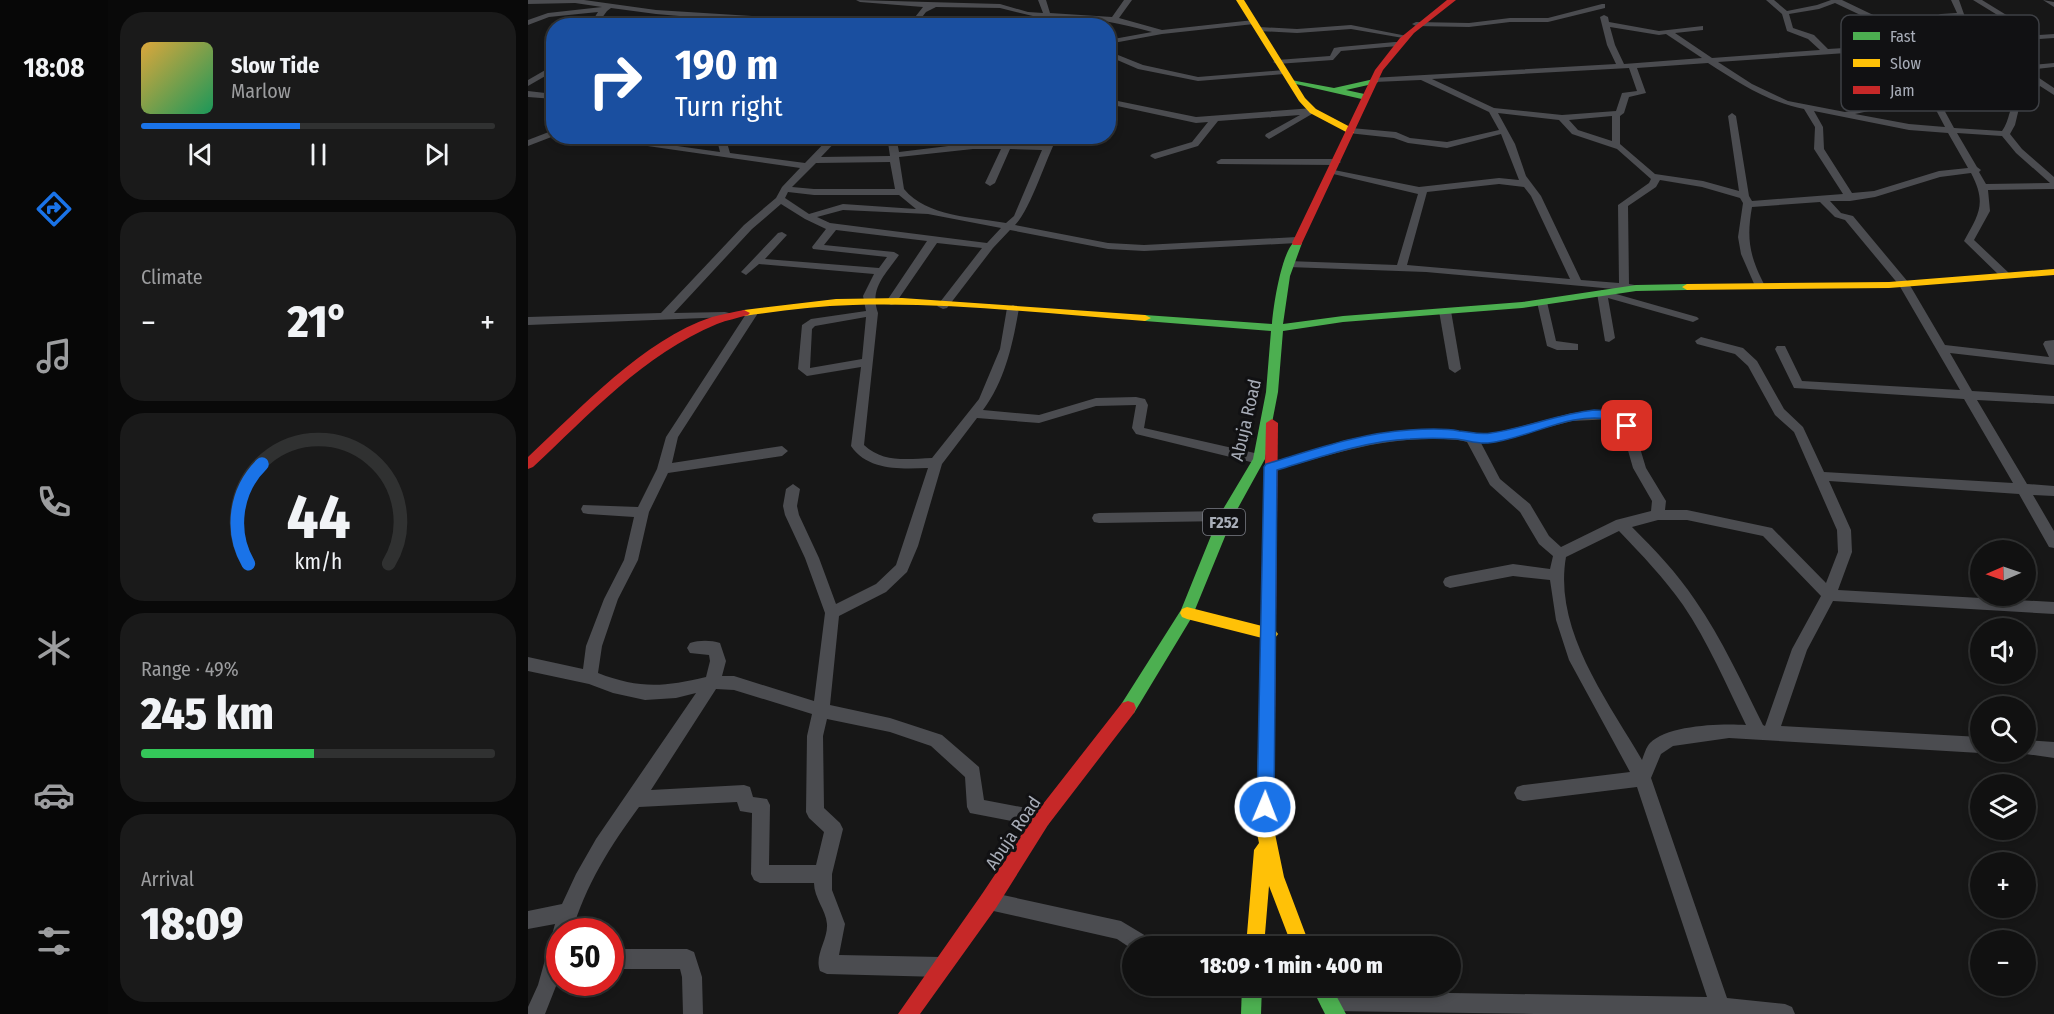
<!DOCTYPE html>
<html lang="en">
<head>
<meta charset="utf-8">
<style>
	body { margin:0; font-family:"Fira Sans Condensed",sans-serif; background:#1a1a1a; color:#f1f3f6; height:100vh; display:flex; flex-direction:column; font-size:22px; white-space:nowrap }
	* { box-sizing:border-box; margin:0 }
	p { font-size:20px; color:#9c9d9f }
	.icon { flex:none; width:33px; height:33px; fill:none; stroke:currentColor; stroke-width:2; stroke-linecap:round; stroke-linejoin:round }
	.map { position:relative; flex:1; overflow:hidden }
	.sheet { display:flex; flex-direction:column; gap:12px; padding:12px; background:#090909; width:420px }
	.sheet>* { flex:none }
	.top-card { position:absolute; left:18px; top:18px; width:570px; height:126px; border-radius:24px; box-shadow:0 3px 9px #0003,0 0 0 2px #303131; background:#1a4fa0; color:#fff; overflow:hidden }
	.needle { width:39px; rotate:268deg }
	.controls { position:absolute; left:1442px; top:540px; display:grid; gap:12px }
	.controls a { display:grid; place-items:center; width:66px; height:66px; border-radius:50%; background:#111; box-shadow:0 3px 9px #0003,0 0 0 2px #303131; font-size:30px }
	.speed { position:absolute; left:18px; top:918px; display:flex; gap:12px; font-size:30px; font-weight:700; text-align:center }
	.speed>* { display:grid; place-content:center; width:78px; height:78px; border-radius:50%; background:#111; box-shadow:0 3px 9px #0003,0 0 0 2px #303131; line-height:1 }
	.speed .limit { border:9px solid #d22; background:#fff; color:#111 }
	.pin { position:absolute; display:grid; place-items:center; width:51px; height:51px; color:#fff; margin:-26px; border-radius:12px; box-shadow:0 3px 9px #0006 }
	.me { position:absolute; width:66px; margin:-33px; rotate:1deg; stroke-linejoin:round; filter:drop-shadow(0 0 4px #0008) }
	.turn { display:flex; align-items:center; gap:21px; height:126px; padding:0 30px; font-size:27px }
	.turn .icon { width:78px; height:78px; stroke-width:2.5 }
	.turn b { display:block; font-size:42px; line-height:51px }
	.big { font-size:45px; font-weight:800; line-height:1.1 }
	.sheet .widget { flex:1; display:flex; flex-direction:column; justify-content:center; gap:9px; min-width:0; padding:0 21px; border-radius:24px; background:#1a1a1a }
	.sheet .dial { align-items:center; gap:0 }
	.dial svg { height:156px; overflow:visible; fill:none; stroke:#303131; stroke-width:7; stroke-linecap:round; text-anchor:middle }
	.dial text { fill:#f1f3f6; stroke:none }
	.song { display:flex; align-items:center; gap:18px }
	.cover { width:72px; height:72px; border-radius:9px; background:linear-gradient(135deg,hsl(40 70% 55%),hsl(150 70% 35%)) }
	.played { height:6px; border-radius:3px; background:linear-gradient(90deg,#1a73e8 45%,#303131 45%) }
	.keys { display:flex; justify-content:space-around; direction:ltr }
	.heat { display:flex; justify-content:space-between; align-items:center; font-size:33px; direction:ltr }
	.charge { height:9px; border-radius:4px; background:linear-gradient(90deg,#34c759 49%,#303131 0) }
	.trip { position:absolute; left:594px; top:936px; width:339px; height:60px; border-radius:30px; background:#111; box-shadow:0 3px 9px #0003,0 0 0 2px #303131; font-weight:800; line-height:60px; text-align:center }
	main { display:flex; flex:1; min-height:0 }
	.menu { display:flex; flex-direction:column; width:108px; justify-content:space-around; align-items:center; background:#070707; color:#9c9d9f }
	.menu .icon { width:42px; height:42px }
	.menu .current { color:#1a73e8 }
	.menu b { font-size:27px; color:#f1f3f6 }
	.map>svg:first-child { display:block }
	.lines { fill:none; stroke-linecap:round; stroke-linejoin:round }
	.street { fill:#4b4c50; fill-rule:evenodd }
	.fast { fill:#4caf50; fill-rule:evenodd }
	.slow { fill:#ffc107; fill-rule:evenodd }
	.jam { fill:#c62828; fill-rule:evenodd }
	.route { fill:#1a73e8; stroke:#114b97; stroke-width:1.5 }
	.labels { text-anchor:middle; stroke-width:6; stroke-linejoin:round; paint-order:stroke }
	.shield { fill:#111113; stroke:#7b7e86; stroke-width:1.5 }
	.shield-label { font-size:16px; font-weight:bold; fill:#a8adb8 }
	.street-label { font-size:18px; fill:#a8adb8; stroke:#111113 }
	.key { fill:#111113; stroke:#3e4045; stroke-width:1.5 }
	.key-label { font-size:16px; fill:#a8adb8 }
</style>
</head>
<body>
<main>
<nav class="menu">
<b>18:08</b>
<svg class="icon current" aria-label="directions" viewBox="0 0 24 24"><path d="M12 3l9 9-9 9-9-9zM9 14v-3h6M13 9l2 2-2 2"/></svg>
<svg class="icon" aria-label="music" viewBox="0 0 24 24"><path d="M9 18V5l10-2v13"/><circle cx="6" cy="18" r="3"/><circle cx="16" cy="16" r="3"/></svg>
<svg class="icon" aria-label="phone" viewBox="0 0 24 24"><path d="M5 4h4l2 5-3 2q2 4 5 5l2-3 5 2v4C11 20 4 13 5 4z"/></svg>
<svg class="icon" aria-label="climate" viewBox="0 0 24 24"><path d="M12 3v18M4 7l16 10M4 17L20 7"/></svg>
<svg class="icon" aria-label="car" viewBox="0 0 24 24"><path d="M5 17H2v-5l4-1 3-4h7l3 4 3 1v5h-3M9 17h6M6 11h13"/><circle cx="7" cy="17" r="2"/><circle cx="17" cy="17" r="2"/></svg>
<svg class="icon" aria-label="filters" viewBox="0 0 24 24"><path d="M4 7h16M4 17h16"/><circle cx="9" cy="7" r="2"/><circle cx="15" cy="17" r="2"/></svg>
</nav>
<section class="sheet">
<div class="widget">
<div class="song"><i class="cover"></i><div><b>Slow Tide</b><p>Marlow</p></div></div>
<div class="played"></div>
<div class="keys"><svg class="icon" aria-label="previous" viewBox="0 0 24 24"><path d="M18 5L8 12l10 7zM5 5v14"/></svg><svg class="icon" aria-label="pause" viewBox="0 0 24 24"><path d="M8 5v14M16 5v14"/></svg><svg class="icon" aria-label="next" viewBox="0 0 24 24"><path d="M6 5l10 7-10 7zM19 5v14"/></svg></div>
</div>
<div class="widget"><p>Climate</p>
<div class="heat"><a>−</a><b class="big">21°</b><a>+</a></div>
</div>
<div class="widget dial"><svg viewBox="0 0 100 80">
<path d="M14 69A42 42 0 1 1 86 69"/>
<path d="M14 69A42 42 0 0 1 21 18" stroke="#1a73e8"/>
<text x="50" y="56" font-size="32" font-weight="700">44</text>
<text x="50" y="72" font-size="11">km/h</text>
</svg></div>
<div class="widget"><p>Range · 49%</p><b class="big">245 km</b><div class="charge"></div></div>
<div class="widget"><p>Arrival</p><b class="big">18:09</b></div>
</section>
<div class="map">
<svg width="1526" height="1014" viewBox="0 0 1526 1014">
	<rect width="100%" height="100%" fill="#171717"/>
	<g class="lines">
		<g class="street">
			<path d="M 0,0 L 56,0 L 128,10 L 224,16 L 269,26 L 128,14 L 83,8 L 79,11 L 68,26 L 61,26 L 70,12 L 21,17 L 0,25 L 0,20 L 20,13 L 74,7 L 47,3 L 0,4 Z"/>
			<path d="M 328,0 L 472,4 L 500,12 L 515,13 L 510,0 L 518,0 L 522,13 L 584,17 L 596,0 L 604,0 L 591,18 L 634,30 L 726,20 L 730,22 L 726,24 L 634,34 L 580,44 L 580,40 L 624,32 C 591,23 556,15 522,17 C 511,18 502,26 491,26 L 509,17 L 472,8 L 408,7 L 398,12 L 387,26 L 380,26 L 395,7 L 332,2 Z"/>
			<path d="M 1238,0 L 1246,0 L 1259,11 L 1289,5 L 1303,0 L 1314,0 L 1366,25 L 1391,25 L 1391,22 L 1413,14 L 1429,13 L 1423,0 L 1431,0 L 1437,17 L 1414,18 L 1399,24 L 1422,41 L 1502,35 L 1445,0 L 1454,0 L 1511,35 L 1526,34 L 1526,38 L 1456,43 L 1493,66 L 1526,63 L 1526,67 L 1499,70 L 1526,88 L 1526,95 L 1512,86 L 1492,104 L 1487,125 L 1482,134 L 1494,149 L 1526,177 L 1526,189 L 1460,190 L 1462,211 L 1446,240 L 1482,274 L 1482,278 L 1474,278 L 1436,241 C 1451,214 1459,203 1443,173 L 1412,177 L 1347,197 L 1322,201 L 1302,201 L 1313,213 L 1325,216 L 1380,282 L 1417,345 L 1521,357 L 1515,344 L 1517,341 L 1526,340 L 1526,365 L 1422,353 L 1444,391 L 1526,396 L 1526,404 L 1449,400 L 1499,484 L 1526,486 L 1526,496 L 1505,495 L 1526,531 L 1526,548 L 1521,547 L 1491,494 L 1301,481 L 1323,530 L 1324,552 L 1310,590 L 1526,602 L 1526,614 L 1305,601 L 1279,650 L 1253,726 L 1452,737 L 1452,752 L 1455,752 L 1452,753 L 1201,738 L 1145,746 L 1133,754 L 1123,778 L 1199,998 L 1257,1004 L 1264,1007 L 1267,1014 L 1007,1014 L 801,1011 L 794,1008 L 791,1001 L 794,994 L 801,991 L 1179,997 L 1109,787 L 995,801 L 989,799 L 986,793 L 989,787 L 995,785 L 1102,772 L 1041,660 L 1028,620 L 1022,580 L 985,576 L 922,588 L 917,586 L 915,582 L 917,578 L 922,576 L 985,564 L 1022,569 L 1025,556 L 1011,544 L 992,512 L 962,485 L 939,442 C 929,439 918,439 907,439 C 850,438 797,456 743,472 L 736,467 L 738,464 L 818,440 L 853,434 L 882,430 L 931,431 L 944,435 L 963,434 L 1044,413 L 1086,411 L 1099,416 L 1105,425 L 1118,468 L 1138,501 L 1137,510 L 1159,510 L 1244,528 L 1298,583 L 1310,552 L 1309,530 L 1266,432 L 1247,415 L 1220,366 L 1207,354 L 1169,344 L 1167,341 L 1173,337 L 1215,348 L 1229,361 L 1256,409 L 1275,427 L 1296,472 L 1485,483 L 1436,399 L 1266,388 L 1247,349 L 1249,346 L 1257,346 L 1274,381 L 1432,390 L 1371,285 L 1317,220 L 1307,217 L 1292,202 L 1224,207 C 1218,240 1222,257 1237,286 L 1232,289 L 1227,286 L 1213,254 L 1210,237 L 1215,203 L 1212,198 L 1174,187 L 1132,180 L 1128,187 L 1100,206 L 1101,284 L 1112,286 L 1112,290 L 1108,291 L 898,272 L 760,267 L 755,264 L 760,261 L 869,265 L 890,194 L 801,173 L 801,169 L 891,187 L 971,178 L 991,180 L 973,134 L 919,148 L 880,143 L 866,138 L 820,133 L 820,129 L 823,128 L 868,132 L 882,138 L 919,142 L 971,130 L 961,112 L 893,80 L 846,82 L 843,82 L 843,78 L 1088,64 L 1079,45 L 1072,17 L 1076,15 L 1080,17 L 1081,22 L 1131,31 L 1175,26 L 1175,30 L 1147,33 L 1184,58 L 1292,50 L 1280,39 L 1259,31 L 1254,14 ZM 1307,3 L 1362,29 L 1396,29 L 1413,42 L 1300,49 L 1286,35 L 1265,28 L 1261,14 L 1291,9 ZM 1082,27 L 1131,35 L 1138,34 L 1174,58 L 1096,64 L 1087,45 ZM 1447,44 L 1507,82 L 1497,91 L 1449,87 L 1416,81 L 1413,81 L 1408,91 L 1317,112 L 1260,101 L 1224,84 L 1190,62 ZM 1180,63 C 1211,83 1240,102 1276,109 L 1287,127 L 1286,149 L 1315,194 L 1224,201 L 1221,196 L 1208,116 L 1204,113 L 1200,116 L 1211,191 L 1175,181 L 1127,174 L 1092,144 L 1092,116 L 1096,113 L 1101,97 L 1118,93 L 1109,68 ZM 1101,68 L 1109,91 L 1094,93 L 1088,111 L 1034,115 L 966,108 L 904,79 ZM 1419,86 L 1449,91 L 1492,95 C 1480,105 1483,119 1474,131 L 1426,128 L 1414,106 L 1399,98 L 1414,95 ZM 1391,100 L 1408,110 L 1417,127 L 1381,124 L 1327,114 ZM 1286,111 L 1381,130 L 1420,133 L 1440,168 L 1411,171 L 1346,191 L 1324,193 L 1296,149 L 1295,127 ZM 970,113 L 1031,120 L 1044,134 L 1089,149 L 1123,179 L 1121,183 L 1090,205 L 1091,283 L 1053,280 L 1013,196 L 998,176 L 987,144 ZM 1084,116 L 1084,141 L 1050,130 L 1041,120 ZM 1429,133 L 1474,136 L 1488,153 L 1522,183 L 1458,184 L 1451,172 L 1453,170 L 1449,167 ZM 971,184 L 996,187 L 1003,196 L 1042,279 L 879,265 L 899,192 ZM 1085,419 L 1093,426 L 1105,468 L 1124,501 L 1123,511 L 1088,520 L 1033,547 L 1021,536 L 1002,504 L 972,479 L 953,443 L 963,442 L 1044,421 ZM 1130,520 L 1159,520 L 1235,536 L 1293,596 L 1264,649 L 1237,726 L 1235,725 C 1214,683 1194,639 1167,600 C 1149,573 1127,550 1104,527 ZM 1091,531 C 1114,555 1136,578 1155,605 C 1180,642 1198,684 1218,725 C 1194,723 1139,725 1122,743 C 1118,747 1116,755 1114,760 C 1080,701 1025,630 1038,557 Z"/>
			<path d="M 1515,0 L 1526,2 L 1526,7 Z"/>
			<path d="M 1074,4 L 1077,4 L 1077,8 L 1020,22 L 982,22 L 941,27 L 888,26 L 884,24 L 888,22 L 941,23 L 982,18 L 1020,18 Z"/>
			<path d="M 823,25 L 879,36 L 875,38 L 823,29 L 769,33 L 731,31 L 727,29 L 731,27 L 769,29 Z"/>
			<path d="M 867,42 L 870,42 L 870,46 L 813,51 L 805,60 L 749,64 L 745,62 L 749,60 L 802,56 L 806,48 L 812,47 Z"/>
			<path d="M 580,51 L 615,65 L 670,77 L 756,70 L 760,72 L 756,74 L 670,81 L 610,69 L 580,56 Z"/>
			<path d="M 26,65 L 26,71 L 0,86 L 0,80 Z"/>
			<path d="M 0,91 L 26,94 L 26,99 L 0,97 Z"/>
			<path d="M 580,99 L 668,117 L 785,108 L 789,111 L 741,139 L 737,136 L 738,134 L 772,115 L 690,121 L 670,146 L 627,159 L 622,156 L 624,154 L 664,142 L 680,122 L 668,123 L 580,104 Z"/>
			<path d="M 26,130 L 26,136 L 0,146 L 0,140 Z"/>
			<path d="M 50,136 L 78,136 L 192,152 L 188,136 L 197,136 L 202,153 L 277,163 L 303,136 L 313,136 L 293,157 L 362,156 L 359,136 L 368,136 L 371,152 L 445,143 L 517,144 L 521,136 L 530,136 C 517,160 503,209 487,225 L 580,243 L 616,245 L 769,237 L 774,240 L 769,243 L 616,251 L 580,249 L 482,230 L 465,248 L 419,308 L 415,309 L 409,306 L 454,248 L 409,243 L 367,304 L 363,305 L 358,302 L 399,241 L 308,230 L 296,245 L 366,252 L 371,255 C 358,274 341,288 350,313 L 336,445 C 355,463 379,459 404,458 L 451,399 L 472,349 L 479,308 L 485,305 L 491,308 C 485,343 477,381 455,410 L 511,415 L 568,398 L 608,397 L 617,399 L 620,405 L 616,428 L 731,454 L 737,459 L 731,464 L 608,434 L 604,428 L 608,405 L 568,406 L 511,423 L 449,418 L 414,464 L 390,546 L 379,572 L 358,592 L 311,616 L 302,705 L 362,718 L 414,735 L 451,767 L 456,800 L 514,811 L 520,813 L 523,819 L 520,825 L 514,827 L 442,813 L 439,807 L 437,777 L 403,746 L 362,732 L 299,719 L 295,736 L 296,808 L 312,823 L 315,829 L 304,874 L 304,890 L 317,924 L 311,955 L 413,957 L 420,960 L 423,967 L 420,974 L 413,977 L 299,974 L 292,971 C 286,955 300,940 299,924 C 298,910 286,898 286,883 L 232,883 L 226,880 L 223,874 L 224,813 L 212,811 L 209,802 L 111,807 C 83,845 57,886 44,932 L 32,932 L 32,976 L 17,1014 L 0,1014 L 0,1007 L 10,985 L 27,924 L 0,929 L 0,911 L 34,904 L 48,874 L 68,839 L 168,693 L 148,698 L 117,700 L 85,693 L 61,684 L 0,671 L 0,657 L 55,669 L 58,646 L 76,599 L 96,560 L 106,517 L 60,514 L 55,513 L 53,509 L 55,505 L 110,507 L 129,469 L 138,437 L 220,311 L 228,311 L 230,313 L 150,437 L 144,463 L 254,446 L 260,451 L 254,456 L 140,473 L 121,512 L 110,560 L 90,599 L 74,646 L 70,673 C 111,689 136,687 178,677 L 182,661 L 181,655 L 162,653 L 159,648 L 162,643 C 171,640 183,640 192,643 L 198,661 L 194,676 L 206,676 L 286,701 L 297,613 L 277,558 L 257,515 L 255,506 L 258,489 L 265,484 L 272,489 L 269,506 L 271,515 L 291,558 L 308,604 L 348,584 L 368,565 L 400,468 C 373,469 340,471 323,446 L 333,367 L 279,376 L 270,369 L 274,325 L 283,319 L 338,311 L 335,296 L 346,274 L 231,264 L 218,275 L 213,272 L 250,233 L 254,232 L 259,235 L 237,259 L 351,268 L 359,257 L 285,249 L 284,247 L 298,229 L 277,219 L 253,204 L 224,229 L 146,313 L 197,312 L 201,313 L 201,317 L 0,325 L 0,317 L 133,313 L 216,225 L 248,198 L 254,187 L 272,168 ZM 445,149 L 473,149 L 457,183 L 462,186 L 467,183 L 482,149 L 514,150 L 486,216 L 478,223 C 445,217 399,217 376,189 L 371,157 ZM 362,162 L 367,189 L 286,189 L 264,187 L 288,163 ZM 260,192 L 286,195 L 371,195 L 388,209 L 315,204 L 281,214 L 257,198 ZM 315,210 L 400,214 L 473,228 L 459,243 L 302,223 L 289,217 ZM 338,317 L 334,359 L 282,368 L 284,329 L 287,326 ZM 188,689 L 206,690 L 284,714 L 279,736 L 278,812 L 281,818 L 296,832 L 288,865 L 241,865 L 242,805 L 239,799 L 225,797 L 222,787 L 216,785 L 123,790 Z"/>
			<path d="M 693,159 L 808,159 L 813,162 L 808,165 L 690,164 L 688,162 Z"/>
			<path d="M 1074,290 L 1169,317 L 1171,319 L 1165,322 L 1080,298 L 1087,338 L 1081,342 L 1077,341 L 1069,293 Z"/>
			<path d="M 1014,299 L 1019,302 L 1028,341 L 1050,344 L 1050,350 L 1029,350 L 1019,346 L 1009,302 Z"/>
			<path d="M 917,308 L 923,311 L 933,369 L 927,373 L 921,369 L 911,311 Z"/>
			<path d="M 698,511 L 703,512 L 705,516 L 703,520 L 698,521 L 571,523 L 566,522 L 564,518 L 566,514 L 571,513 Z"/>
			<path d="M 1497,740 L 1526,742 L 1526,758 L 1491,753 L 1490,752 L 1497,752 Z"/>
			<path d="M 461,892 L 593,921 L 623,939 L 625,946 L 604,946 L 604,949 L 589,939 L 461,910 L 454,908 L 452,901 L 454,894 Z"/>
			<path d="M 82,949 L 159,949 L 166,952 L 174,977 L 175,1014 L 155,1014 L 154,977 L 152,969 L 82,969 Z"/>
		</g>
		<g class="fast">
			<path d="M 846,79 L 850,81 L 849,83 L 818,90 L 841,95 L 842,97 L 838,100 L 759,82 L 763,80 L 806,88 Z"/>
			<path d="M 769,240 L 774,243 L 762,276 L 755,324 L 815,316 L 994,302 L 1108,285 L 1159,284 L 1164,287 L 1159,290 L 1108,291 L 994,308 L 815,322 L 755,331 L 750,392 L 737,459 L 705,517 L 664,617 L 606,713 L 600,715 L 594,713 L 592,708 L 594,703 L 653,610 L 691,516 L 725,459 L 738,392 L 743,331 L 617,321 L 611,318 L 617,315 L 744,324 C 745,308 754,246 769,240 Z"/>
			<path d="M 714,986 L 734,986 L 733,1014 L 713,1014 Z"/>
			<path d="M 783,986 L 803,986 L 818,1014 L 797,1014 Z"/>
		</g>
		<g class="slow">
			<path d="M 708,0 L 716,0 L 777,98 L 788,109 L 826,129 L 826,133 L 820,133 L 782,113 L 771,101 Z"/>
			<path d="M 1526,269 L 1526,275 L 1361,288 L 1159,290 L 1154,287 L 1159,284 L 1361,282 Z"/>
			<path d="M 374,298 L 617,315 L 623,318 L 617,321 C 520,314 422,302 325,305 C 288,306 252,311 216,316 L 210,313 L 216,310 L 308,299 Z"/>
			<path d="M 659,607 L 742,628 L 747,630 L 750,634 L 747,638 L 742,640 L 659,619 L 654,617 L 652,613 L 654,609 Z"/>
			<path d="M 739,708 L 745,710 L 747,715 L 746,829 L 756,877 L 782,946 L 764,946 L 741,886 L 736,946 L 718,946 L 726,850 L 731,843 L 728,829 L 731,715 L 733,710 Z"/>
		</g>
		<g class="jam">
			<path d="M 919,0 L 928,0 L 886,33 L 855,70 L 774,243 L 773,245 L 765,245 L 764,243 L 847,70 L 872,38 Z"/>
			<path d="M 216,310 L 222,313 L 220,315 C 210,318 199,320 189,324 C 116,354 61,415 5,467 L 0,469 L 0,457 C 53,408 115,340 184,317 C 195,314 206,312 216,310 Z"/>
			<path d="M 744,419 L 750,423 L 747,715 L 745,720 L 739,722 L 733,720 L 731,715 L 738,423 Z"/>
			<path d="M 600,701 L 606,703 L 608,708 L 606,713 L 520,825 L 468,908 L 392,1014 L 370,1014 L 454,894 L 508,813 L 594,703 Z"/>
		</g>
	</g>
	<path class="route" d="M 1066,410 C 1083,411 1096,410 1105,426 L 1099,430 C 1092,428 1092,421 1085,420 C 1042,410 1001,439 960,443 C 948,444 939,440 928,439 C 913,438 897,438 882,439 C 837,441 792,457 749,470 L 746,807 L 744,813 L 737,816 L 731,813 L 729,807 L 736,467 L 738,464 C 785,450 832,433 881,430 C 896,429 916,428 931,431 C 943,432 951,435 963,433 C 998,428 1030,414 1066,410 Z"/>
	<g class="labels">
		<rect class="shield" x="675" y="509" width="42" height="26" rx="4.5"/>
		<g class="shield-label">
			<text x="696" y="528">F252</text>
		</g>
		<g class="street-label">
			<text transform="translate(718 420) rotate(-77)" y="6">Abuja Road</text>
			<text transform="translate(485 833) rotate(-56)" y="6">Abuja Road</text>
		</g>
	</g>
	<rect x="1313" y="15" width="198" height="96" rx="9" class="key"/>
	<rect x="1325" y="32" width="27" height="8" fill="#4caf50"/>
	<rect x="1325" y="59" width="27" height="8" fill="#ffc107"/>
	<rect x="1325" y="86" width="27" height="8" fill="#c62828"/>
	<g class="key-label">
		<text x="1362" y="42">Fast</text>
		<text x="1362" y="69">Slow</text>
		<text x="1362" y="96">Jam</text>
	</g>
</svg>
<div class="controls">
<a><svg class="needle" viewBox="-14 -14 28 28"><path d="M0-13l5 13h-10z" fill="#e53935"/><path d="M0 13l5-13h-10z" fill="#9c9d9f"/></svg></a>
<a><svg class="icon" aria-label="sound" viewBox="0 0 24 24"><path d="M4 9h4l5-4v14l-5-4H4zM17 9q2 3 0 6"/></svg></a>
<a><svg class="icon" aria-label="search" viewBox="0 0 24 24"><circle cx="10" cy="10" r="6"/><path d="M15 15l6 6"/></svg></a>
<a><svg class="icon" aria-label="layers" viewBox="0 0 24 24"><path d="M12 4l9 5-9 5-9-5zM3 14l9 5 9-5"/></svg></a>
<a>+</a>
<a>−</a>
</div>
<div class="speed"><div class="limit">50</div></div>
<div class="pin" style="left:1099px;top:426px;background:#d93025"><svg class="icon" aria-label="arrive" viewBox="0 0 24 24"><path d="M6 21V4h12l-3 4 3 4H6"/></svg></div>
<svg class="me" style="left:737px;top:807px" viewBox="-20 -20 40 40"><circle r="17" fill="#1a73e8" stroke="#fff" stroke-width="3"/><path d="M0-11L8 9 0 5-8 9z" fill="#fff"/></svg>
<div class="trip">18:09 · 1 min · 400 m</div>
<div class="top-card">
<div class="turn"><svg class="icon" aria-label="right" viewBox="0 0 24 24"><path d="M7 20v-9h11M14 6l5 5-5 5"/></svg><div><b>190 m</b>Turn right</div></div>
</div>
</div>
</main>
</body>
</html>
